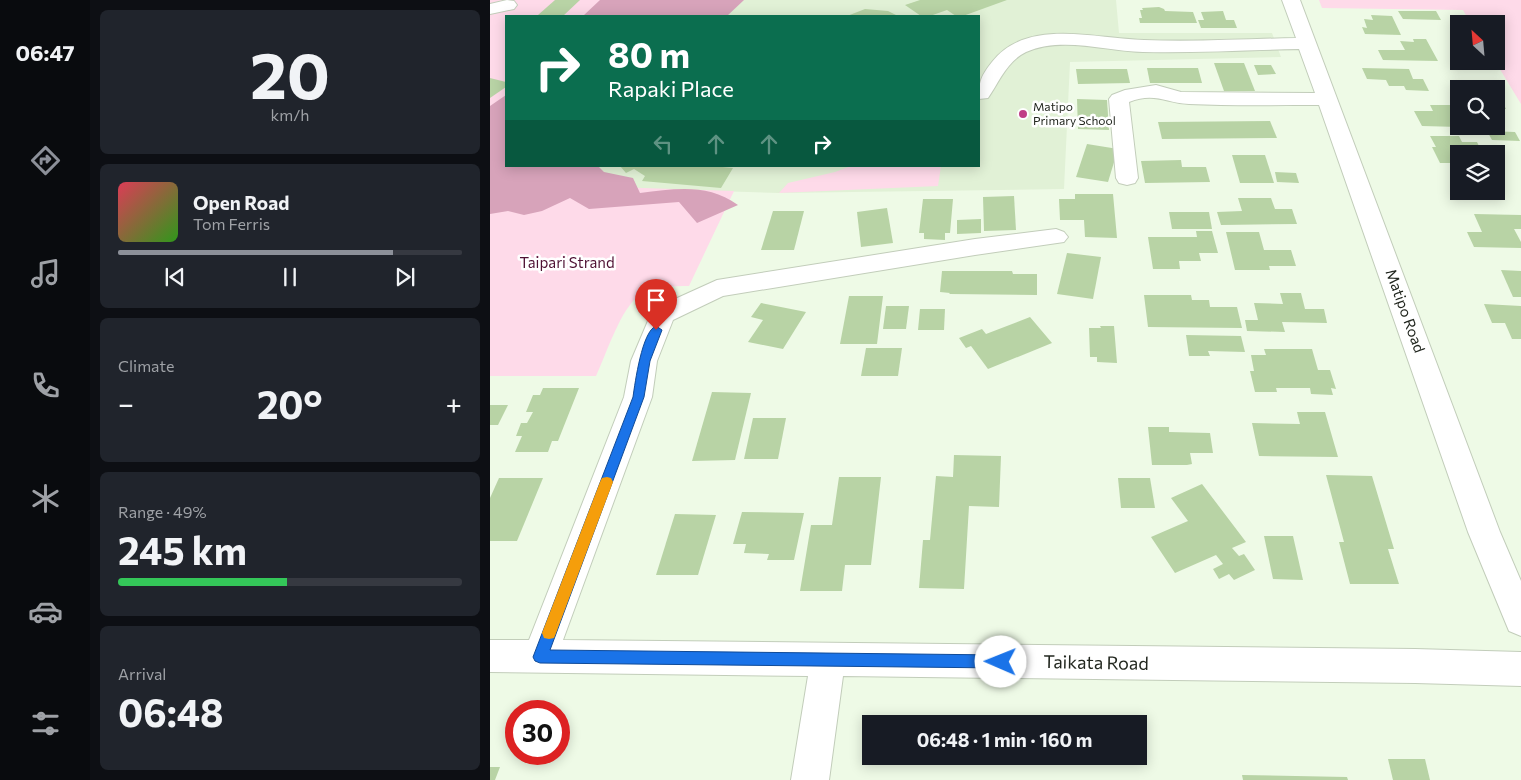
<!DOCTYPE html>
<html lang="en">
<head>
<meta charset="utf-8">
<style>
	body { margin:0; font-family:Commissioner,sans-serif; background:#20242c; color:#f1f3f6; height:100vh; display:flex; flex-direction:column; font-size:19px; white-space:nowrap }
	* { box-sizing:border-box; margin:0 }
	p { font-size:16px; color:#9ea1a6 }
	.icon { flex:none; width:28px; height:28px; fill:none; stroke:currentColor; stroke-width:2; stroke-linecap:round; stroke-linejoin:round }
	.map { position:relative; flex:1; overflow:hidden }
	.panel { display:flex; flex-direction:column; gap:10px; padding:10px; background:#0d0f14; width:400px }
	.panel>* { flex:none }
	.top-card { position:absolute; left:15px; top:15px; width:475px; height:152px; border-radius:0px; box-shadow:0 2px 12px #0003; background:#0b6e4f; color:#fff; overflow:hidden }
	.needle { width:32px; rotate:334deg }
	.tools { position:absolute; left:960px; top:15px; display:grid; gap:10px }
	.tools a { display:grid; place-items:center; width:55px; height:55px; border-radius:0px; background:#171b24; box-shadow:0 2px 12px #0003; font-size:25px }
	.speed { position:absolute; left:15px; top:700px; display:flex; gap:10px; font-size:25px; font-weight:700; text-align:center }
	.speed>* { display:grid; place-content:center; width:65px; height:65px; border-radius:50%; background:#171b24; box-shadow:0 2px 12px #0003; line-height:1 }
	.speed .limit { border:8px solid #d22; background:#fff; color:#111 }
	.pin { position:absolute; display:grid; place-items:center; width:42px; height:42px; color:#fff; margin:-51px -21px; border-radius:50% 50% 50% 0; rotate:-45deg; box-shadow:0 0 5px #0007 }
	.pin .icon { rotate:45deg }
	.me { position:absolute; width:55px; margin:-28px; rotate:271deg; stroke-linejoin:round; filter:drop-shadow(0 0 4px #0008) }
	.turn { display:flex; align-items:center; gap:18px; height:105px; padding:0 20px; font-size:22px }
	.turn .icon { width:65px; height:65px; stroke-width:2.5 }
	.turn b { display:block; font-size:35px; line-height:42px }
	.lanes { display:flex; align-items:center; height:48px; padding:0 20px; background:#0003; justify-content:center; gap:25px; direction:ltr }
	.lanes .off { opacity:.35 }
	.big { font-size:38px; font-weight:700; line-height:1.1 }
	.panel .tile { flex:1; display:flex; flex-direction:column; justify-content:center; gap:8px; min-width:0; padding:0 18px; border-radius:8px; background:#20242c }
	.panel .dial { align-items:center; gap:0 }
	.dial b { font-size:65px; line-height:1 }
	.song { display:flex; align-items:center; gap:15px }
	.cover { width:60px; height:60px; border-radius:8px; background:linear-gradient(135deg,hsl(350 70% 55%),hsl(110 70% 35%)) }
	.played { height:5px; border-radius:2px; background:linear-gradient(90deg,#8c9099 80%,#363941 80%) }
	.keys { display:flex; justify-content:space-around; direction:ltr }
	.heat { display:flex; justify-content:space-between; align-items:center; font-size:28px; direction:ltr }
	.charge { height:8px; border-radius:4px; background:linear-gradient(90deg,#34c759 49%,#363941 0) }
	.trip { position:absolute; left:372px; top:715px; width:285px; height:50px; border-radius:0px; background:#171b24; box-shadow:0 2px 12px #0003; font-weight:700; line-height:50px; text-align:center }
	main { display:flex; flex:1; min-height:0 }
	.tabs { display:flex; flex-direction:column; width:90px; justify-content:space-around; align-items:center; background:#090b0e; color:#9ea1a6 }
	.tabs .icon { width:35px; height:35px }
	.tabs .current { color:#8c9099 }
	.tabs b { font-size:22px; color:#f1f3f6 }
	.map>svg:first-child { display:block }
	.built { fill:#e1f1d6 }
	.green { fill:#fedae9 }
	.forest { fill:#d7a3ba }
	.building { fill:#b8d3a5 }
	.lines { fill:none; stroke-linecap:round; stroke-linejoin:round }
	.minor-casing { stroke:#c2cdba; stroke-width:2 }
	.minor { fill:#fff; fill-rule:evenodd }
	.route { fill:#1a73e8; stroke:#114b97 }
	.slow { fill:#f59e0b }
	.poi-dot { fill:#c03e86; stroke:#fff; stroke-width:2 }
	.labels { text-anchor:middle; stroke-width:5; stroke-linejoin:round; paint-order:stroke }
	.far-poi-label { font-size:12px; fill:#22271f; stroke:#fff; text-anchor:start }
	.park-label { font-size:15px; fill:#4e1133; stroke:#fff }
	.street-label { font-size:15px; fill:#22271f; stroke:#fff }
	.near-street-label { font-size:18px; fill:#22271f; stroke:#fff }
</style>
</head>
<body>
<main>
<nav class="tabs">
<b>06:47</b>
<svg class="icon current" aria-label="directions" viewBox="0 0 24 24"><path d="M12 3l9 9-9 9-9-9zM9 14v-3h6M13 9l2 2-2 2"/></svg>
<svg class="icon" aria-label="music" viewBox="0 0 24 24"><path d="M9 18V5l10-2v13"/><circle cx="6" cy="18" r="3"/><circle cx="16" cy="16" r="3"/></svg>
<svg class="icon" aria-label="phone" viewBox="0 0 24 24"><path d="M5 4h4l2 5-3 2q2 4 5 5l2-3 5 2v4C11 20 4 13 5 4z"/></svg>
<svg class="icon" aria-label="climate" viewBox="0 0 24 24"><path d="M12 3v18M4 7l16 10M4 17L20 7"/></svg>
<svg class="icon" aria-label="car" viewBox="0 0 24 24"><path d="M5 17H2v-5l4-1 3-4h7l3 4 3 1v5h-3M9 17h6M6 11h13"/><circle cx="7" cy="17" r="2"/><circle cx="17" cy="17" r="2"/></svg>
<svg class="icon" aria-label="filters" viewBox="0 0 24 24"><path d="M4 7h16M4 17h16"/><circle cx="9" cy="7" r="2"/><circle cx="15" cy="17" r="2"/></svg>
</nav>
<section class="panel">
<div class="tile dial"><b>20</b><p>km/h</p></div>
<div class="tile">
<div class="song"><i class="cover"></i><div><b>Open Road</b><p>Tom Ferris</p></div></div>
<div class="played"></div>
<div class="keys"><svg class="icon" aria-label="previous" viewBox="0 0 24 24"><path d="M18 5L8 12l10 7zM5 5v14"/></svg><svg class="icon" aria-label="pause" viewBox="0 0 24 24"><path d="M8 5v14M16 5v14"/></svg><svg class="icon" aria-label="next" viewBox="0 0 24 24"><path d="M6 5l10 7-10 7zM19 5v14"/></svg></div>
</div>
<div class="tile"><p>Climate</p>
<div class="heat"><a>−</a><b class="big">20°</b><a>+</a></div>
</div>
<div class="tile"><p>Range · 49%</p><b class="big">245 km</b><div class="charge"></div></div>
<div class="tile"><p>Arrival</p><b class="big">06:48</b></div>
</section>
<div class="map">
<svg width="1031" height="780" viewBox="0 0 1031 780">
	<rect width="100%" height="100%" fill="#eefae6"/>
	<path class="built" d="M 234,0 L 626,0 L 629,33 L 782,33 L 791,57 L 580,62 L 574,189 L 289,193 L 30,185 L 50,166 L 489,166 L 489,16 L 216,16 Z"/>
	<g class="green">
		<path d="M 0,0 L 234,0 L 216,16 L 16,16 L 16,166 L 31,184 L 244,191 L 199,286 C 184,286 164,286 150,295 C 131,307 116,355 106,376 L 0,376 Z"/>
		<path d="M 829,0 L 1031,0 L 1031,104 L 1005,61 L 1006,61 L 1006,24 L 981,24 L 973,10 L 832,8 Z"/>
		<path d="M 361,166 L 451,166 L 448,186 L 289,193 L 298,183 L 345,172 Z"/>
	</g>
	<g class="forest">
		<path d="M 110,0 L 254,0 L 237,16 L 93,16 Z"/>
		<path d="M 16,95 L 16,166 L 108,166 L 114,172 L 143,178 L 150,193 C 186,189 217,183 248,205 L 207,223 L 189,202 L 99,209 L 80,198 L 52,211 L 34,215 L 18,211 L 0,214 L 0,106 Z"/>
	</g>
	<g class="building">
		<path d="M 65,0 L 90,0 L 73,16 L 48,15 Z"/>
		<path d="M 430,0 L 517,0 L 473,16 L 466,16 L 457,10 L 440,16 L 431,16 L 415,5 Z"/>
		<path d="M 669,7 L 674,9 L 675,11 L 703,12 L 707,23 L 650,23 L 649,18 L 652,18 L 650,10 L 653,10 L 652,8 Z"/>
		<path d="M 375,9 L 398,11 L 408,16 L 357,16 Z"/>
		<path d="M 733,11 L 736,20 L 744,20 L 747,28 L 711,28 L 708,20 L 714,20 L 711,12 Z"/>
		<path d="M 908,11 L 946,11 L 951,20 L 913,19 Z"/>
		<path d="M 881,15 L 902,16 L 911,35 L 875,34 L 872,27 L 877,28 L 874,19 L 883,20 Z"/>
		<path d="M 923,39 L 936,39 L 948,61 L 893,60 L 888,50 L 915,50 L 910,41 L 924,42 Z"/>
		<path d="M 963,56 L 969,56 L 969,61 L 1002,61 L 1005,66 L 967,65 Z"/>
		<path d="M 724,63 L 754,63 L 765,91 L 734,91 Z"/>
		<path d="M 764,65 L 781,65 L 786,74 L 768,75 Z"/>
		<path d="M 657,68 L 708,68 L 712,83 L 660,83 Z"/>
		<path d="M 872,68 L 919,69 L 923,79 L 933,79 L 939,91 L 916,90 L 914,86 L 899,86 L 896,80 L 877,79 Z"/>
		<path d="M 586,69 L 637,69 L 640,83 L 588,84 Z"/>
		<path d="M 0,78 L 16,82 L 16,87 L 0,98 Z"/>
		<path d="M 975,84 L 998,85 L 1000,89 L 978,89 Z"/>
		<path d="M 587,99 L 617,100 L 619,130 L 588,129 Z"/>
		<path d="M 1006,99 L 1011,99 L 1016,109 L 1006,109 Z"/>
		<path d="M 940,105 L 966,105 L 969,111 L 969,127 L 932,126 L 924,111 L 943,111 Z"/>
		<path d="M 780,121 L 787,138 L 672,139 L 668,122 Z"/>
		<path d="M 997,131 L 1025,132 L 1030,141 L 1002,140 Z"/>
		<path d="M 940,136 L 969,136 L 972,142 L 987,142 L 993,154 L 969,154 L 969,163 L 950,163 L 942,147 L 946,147 Z"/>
		<path d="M 597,144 L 628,149 L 618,182 L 586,177 Z"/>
		<path d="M 742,155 L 775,155 L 784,183 L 750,183 Z"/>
		<path d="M 691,160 L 692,167 L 716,167 L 720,182 L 655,183 L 651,161 Z"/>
		<path d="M 130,166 L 222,166 L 243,168 L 231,188 L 152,181 L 155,176 L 144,169 L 136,173 Z"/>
		<path d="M 785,172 L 806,173 L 809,183 L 787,182 Z"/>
		<path d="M 585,194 L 623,194 L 627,238 L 595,237 L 594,220 L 570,220 L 569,199 L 585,199 Z"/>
		<path d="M 524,196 L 526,230 L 494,231 L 493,197 Z"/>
		<path d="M 748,198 L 781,198 L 785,209 L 802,209 L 807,224 L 731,225 L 727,212 L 752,211 Z"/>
		<path d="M 433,199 L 463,199 L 460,233 L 455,233 L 455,240 L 434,239 L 434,233 L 429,233 Z"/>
		<path d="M 397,208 L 403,243 L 371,247 L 367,212 Z"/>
		<path d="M 283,211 L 314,211 L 304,250 L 271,250 Z"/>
		<path d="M 679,212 L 719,212 L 722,229 L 682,229 Z"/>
		<path d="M 984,214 L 1031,215 L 1031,229 L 1024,229 L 1031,242 L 1031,248 L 984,247 L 977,232 L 992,232 Z"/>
		<path d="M 491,219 L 491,233 L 467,234 L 467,220 Z"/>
		<path d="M 706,231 L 722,231 L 728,253 L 709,253 L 711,261 L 689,261 L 690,269 L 663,269 L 658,237 L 707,237 Z"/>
		<path d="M 736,232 L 769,232 L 774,250 L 801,250 L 806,266 L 779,266 L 780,270 L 745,270 Z"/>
		<path d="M 577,253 L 611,257 L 603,299 L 567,294 Z"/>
		<path d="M 1011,270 L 1031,271 L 1031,297 L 1023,297 Z"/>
		<path d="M 452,271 L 522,271 L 523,274 L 547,274 L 547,295 L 459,294 L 460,293 L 450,292 Z"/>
		<path d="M 790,293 L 811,293 L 815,309 L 834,309 L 837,323 L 792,322 L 795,332 L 757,331 L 755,320 L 768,320 L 764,303 L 793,304 Z"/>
		<path d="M 654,295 L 701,295 L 702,300 L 719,300 L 720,307 L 747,307 L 752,328 L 658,327 Z"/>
		<path d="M 359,296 L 393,296 L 387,344 L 350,344 Z"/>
		<path d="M 271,303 L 316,312 L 293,349 L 258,342 L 273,320 L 261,317 Z"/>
		<path d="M 994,304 L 1031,306 L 1031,339 L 1022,339 L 1015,323 L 1002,323 Z"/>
		<path d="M 396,306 L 419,306 L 416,329 L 393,329 Z"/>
		<path d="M 430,309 L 455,309 L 454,330 L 428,330 Z"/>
		<path d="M 540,317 L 562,343 L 498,369 L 481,346 L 476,348 L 469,338 L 492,329 L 496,334 Z"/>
		<path d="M 610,326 L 624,326 L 627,363 L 607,362 L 607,357 L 600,357 L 599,328 L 611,328 Z"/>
		<path d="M 696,335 L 751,336 L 755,352 L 718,351 L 720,356 L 699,356 Z"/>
		<path d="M 376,348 L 412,348 L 408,376 L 371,376 Z"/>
		<path d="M 774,349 L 822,349 L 828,370 L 840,370 L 846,389 L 841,388 L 843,395 L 821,394 L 820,388 L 786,388 L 787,392 L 765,392 L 760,371 L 764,371 L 761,355 L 776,355 Z"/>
		<path d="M 53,388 L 89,388 L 68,441 L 62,441 L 58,452 L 25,452 L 32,436 L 26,436 L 31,423 L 37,423 L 43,412 L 36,412 L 43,395 L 50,395 Z"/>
		<path d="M 222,392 L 261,393 L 245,460 L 202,461 Z"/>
		<path d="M 0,405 L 18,405 L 8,425 L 0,425 Z"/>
		<path d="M 807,412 L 835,412 L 848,457 L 769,456 L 762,423 L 810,424 Z"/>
		<path d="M 263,418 L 296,418 L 288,459 L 254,459 Z"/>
		<path d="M 658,427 L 679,427 L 679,432 L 720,433 L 723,453 L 700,453 L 702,464 L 697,465 L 662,465 Z"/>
		<path d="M 464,455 L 511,456 L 509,507 L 479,506 L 474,589 L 429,588 L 433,540 L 440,540 L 446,476 L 463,477 Z"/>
		<path d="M 836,475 L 882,476 L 904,549 L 898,549 L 909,584 L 860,584 L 849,542 L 854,542 Z"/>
		<path d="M 349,477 L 391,477 L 381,565 L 355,565 L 352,591 L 310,591 L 321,525 L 342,525 Z"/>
		<path d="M 9,478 L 53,478 L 27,541 L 0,541 L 0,498 Z"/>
		<path d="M 628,478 L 660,478 L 665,508 L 631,508 Z"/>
		<path d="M 712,484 L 756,542 L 742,548 L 749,556 L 754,554 L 765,570 L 744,580 L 739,574 L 729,579 L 723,569 L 733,564 L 726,555 L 685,573 L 661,537 L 698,521 L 681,498 Z"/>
		<path d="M 252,512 L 314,513 L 304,560 L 277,560 L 279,554 L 254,553 L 256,544 L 243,544 Z"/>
		<path d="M 185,514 L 226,515 L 208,575 L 166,575 Z"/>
		<path d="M 774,536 L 803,536 L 813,580 L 783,579 Z"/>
		<path d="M 898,759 L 935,759 L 940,780 L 903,780 Z"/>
		<path d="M 0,767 L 10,767 L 5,780 L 0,780 Z"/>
		<path d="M 752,775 L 857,777 L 858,780 L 753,780 Z"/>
	</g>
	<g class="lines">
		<defs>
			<g id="minor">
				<path d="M 17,0 L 24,1 L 27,5 L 24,9 L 0,14 L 0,4 Z"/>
				<path d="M 792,0 L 810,0 L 1010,532 L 1031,581 L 1031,636 L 1019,631 L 978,532 L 829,105 C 786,105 742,106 699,104 C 675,103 665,92 639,102 L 648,178 L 645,183 L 637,185 L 629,183 L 626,178 L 619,99 L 622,95 L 635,90 L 666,85 L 691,92 L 825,93 L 809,49 C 757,50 705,53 653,52 C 616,51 572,36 536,52 C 517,61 509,82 498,98 L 489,99 C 489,81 491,76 502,62 C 537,17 606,39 654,40 C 704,42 755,39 806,38 Z"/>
				<path d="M 566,229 L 574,232 L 578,237 L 574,242 L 485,255 L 233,296 L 183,320 L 167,361 L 162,397 L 73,640 L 925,649 L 1031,652 L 1031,686 L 925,683 L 353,676 L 339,780 L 301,780 L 318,676 L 0,672 L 0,640 L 39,640 L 134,397 L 141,361 L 163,309 L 227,280 L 485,239 Z"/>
			</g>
		</defs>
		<use href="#minor" class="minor-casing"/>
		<use href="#minor" class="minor"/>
	</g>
	<path class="route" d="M 166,326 L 172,330 L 160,361 L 154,397 L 60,650 L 511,655 L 516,657 L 518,662 L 516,666 L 511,668 L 50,663 L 45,661 L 43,657 L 143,397 C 145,383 152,331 166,326 Z"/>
	<path class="slow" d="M 117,477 L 121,478 L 123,482 L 66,633 L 64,638 L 59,639 L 54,638 L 52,633 L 110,482 L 112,478 Z"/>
	<circle class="poi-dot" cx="533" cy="114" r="5"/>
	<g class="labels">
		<g class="far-poi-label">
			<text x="543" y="111">Matipo<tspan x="543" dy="14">Primary School</tspan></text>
		</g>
		<g class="park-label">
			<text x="77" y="268">Taipari Strand</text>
		</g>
		<g class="street-label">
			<text transform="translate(915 311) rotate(70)" y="5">Matipo Road</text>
		</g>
		<g class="near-street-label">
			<text transform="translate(606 663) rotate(1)" y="6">Taikata Road</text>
		</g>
	</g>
</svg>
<div class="tools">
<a><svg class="needle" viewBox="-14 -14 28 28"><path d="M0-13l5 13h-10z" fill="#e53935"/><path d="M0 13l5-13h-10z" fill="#9ea1a6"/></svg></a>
<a><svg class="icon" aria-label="search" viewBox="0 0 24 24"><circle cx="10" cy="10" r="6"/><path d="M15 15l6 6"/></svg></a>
<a><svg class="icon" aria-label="layers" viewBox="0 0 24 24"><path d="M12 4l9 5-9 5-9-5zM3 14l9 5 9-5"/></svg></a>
</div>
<div class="speed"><div class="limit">30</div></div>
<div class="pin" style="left:166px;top:330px;background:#d93025"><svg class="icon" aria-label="arrive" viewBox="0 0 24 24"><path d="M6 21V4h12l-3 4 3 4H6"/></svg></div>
<svg class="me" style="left:511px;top:662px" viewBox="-20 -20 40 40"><circle r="19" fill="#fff"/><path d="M0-13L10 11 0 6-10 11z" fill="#1a73e8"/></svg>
<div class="trip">06:48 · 1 min · 160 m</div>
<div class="top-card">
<div class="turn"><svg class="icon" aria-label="right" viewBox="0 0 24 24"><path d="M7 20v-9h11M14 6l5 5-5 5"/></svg><div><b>80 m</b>Rapaki Place</div></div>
<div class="lanes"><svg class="icon off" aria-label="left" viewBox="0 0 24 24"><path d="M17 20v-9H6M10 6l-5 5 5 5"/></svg><svg class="icon off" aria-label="ahead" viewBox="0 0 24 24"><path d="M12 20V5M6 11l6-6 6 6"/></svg><svg class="icon off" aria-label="ahead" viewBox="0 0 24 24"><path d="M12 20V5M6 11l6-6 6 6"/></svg><svg class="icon" aria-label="right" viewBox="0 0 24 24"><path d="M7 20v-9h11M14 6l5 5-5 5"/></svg></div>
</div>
</div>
</main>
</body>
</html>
